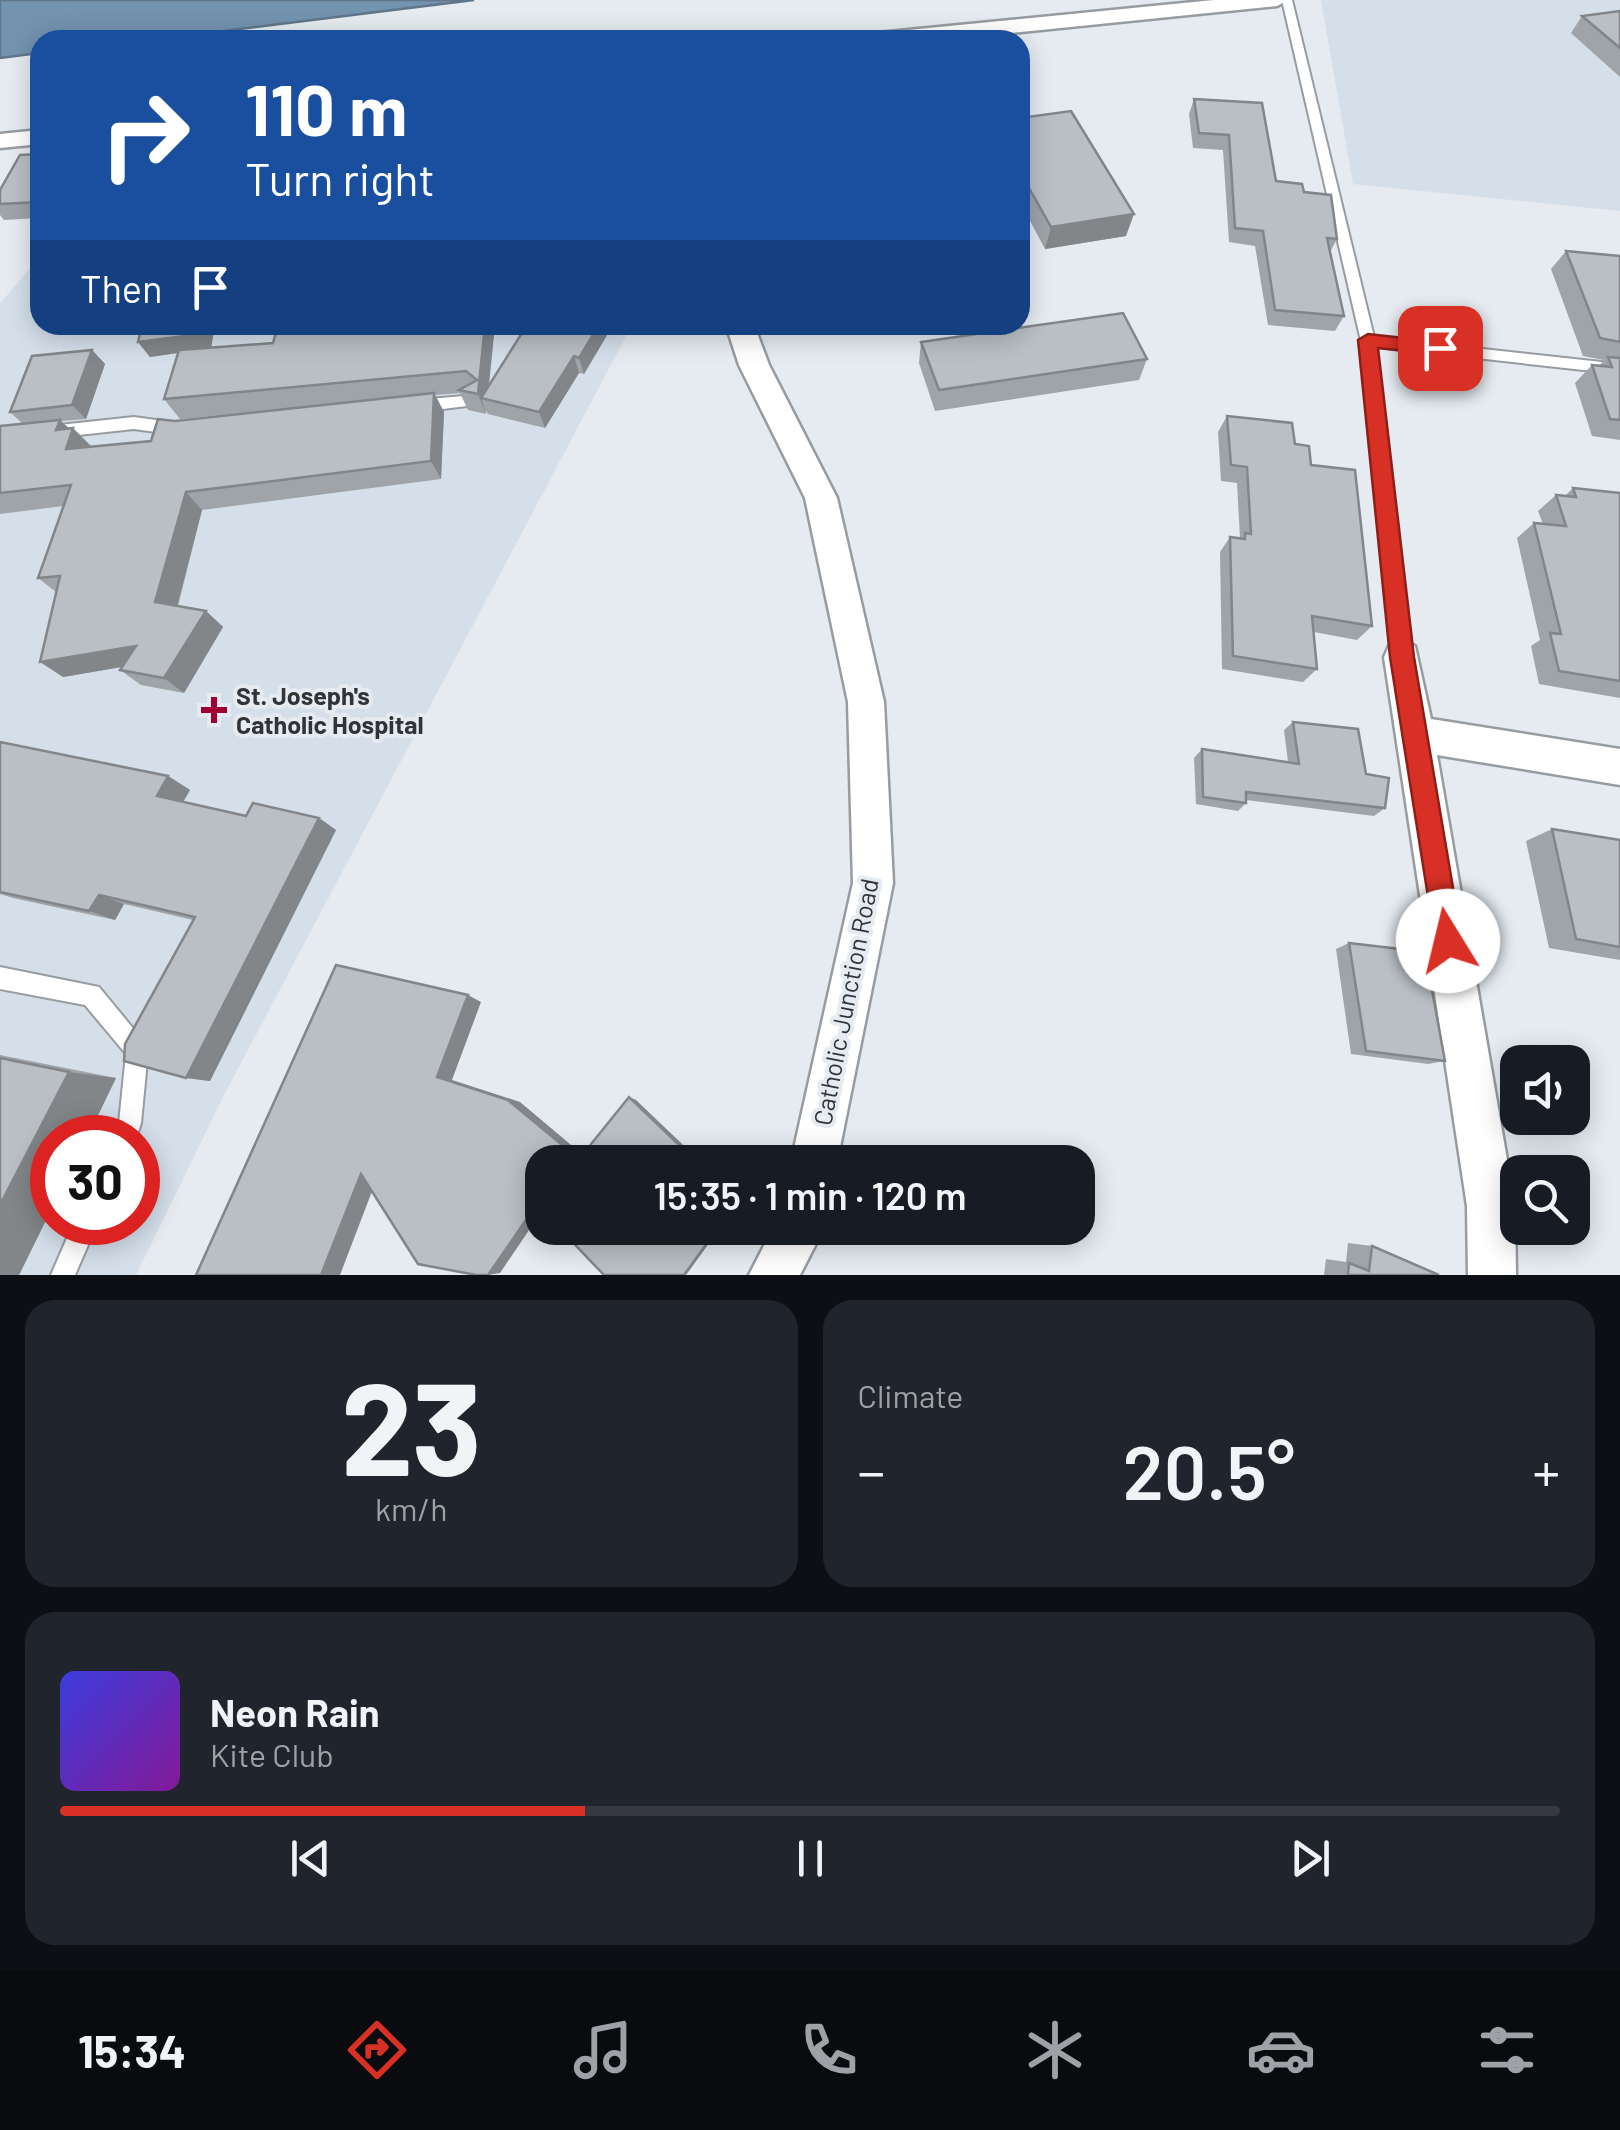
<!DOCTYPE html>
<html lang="en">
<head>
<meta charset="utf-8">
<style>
	body { margin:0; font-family:Barlow,sans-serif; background:#20242c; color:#f1f3f6; height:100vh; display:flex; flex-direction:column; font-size:38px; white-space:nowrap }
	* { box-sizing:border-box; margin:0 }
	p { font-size:32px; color:#9ea1a6 }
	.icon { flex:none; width:55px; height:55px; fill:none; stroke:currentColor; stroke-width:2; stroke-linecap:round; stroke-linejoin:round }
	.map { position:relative; height:1275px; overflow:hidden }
	.details { display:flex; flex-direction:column; gap:25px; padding:25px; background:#0d0f14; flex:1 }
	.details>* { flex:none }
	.banner { position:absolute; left:30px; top:30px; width:1000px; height:305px; border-radius:30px; box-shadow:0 5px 25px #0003; background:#1a4fa0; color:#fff; overflow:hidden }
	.controls { position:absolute; left:1500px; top:1045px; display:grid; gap:20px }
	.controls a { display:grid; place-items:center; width:90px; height:90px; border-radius:20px; background:#171b24; box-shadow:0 5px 25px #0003; font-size:50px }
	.speed { position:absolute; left:30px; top:1115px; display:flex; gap:20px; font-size:50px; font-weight:700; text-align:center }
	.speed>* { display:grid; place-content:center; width:130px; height:130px; border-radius:50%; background:#171b24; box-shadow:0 5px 25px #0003; line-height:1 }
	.speed .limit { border:15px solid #d22; background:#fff; color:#111 }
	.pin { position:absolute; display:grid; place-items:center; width:85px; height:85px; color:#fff; margin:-42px; border-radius:20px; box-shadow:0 5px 15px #0006 }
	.me { position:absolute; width:110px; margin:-55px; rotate:351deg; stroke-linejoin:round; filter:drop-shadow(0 0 8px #0008) }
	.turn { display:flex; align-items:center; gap:35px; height:210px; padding:0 50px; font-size:45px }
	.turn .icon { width:130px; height:130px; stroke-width:2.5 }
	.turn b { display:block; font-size:70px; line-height:85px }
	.then { display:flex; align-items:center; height:95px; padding:0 50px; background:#0003; gap:20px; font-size:38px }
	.big { font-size:75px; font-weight:600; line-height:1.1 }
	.details .card { flex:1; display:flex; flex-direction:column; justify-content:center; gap:15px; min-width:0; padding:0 35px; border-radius:30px; background:#20242c }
	.details .dial { align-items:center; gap:0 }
	.dial b { font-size:130px; line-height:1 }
	.song { display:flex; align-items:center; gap:30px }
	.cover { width:120px; height:120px; border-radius:15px; background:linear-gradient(135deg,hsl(240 70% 55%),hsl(290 70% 35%)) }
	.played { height:10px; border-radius:5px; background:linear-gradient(90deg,#d93025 35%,#363941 35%) }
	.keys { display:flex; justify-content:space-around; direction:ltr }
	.heat { display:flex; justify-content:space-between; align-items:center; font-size:55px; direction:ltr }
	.details .tiles { flex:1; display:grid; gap:25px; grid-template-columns:1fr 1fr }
	.card:last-child { grid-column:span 2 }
	.trip { position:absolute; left:525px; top:1145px; width:570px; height:100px; border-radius:30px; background:#171b24; box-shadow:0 5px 25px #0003; font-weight:600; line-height:100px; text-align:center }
	.dock { display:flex; height:160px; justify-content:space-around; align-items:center; background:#090b0e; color:#9ea1a6 }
	.dock .icon { width:70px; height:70px }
	.dock .current { color:#d93025 }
	.dock b { font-size:45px; color:#f1f3f6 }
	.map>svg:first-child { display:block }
	.built { fill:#d4dfea; fill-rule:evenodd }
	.water { fill:#7393af; stroke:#5f768b; stroke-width:2.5 }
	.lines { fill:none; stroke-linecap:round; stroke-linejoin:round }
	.lane-casing { stroke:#979ca1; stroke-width:4 }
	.street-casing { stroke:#979ca1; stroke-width:5 }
	.lane { fill:#fff; fill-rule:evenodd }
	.street { fill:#fff; fill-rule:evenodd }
	.wall { fill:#9fa4a9 }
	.shaded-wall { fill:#828689 }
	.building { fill:#b9bfc4; stroke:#828689; stroke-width:2.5 }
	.route { fill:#d93025; stroke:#8d1f18; stroke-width:2.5 }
	.poi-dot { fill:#a10132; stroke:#e5ebf0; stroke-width:4 }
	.labels { text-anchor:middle; stroke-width:8; stroke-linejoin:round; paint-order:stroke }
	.poi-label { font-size:25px; font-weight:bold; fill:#313436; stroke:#e5ebf0; text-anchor:start }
	.street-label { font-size:25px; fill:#313436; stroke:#e5ebf0 }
</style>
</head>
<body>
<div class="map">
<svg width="1620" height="1275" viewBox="0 0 1620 1275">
	<rect width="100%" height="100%" fill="#e5ebf0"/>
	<g class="built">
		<path d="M 1321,0 L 1620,0 L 1620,211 L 1353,184 Z"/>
		<path d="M 40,256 L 40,325 L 632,325 L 224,1095 L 136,1275 L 0,1275 L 0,304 ZM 52,1138 L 138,1138 L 138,1222 L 52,1222 Z"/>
	</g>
	<path class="water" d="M 0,0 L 474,0 L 152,40 L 40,40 L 40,53 L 0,58 Z"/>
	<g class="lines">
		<defs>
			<g id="lane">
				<path d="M 1282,0 L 1292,0 L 1374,337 L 1620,364 L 1620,374 L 1376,347 L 1411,657 L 1408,662 L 1402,665 L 1396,662 L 1393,657 L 1361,341 Z"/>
				<path d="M 475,395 L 482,400 L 475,405 L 418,412 L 411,406 L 418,400 Z"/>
				<path d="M 134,417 L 178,423 L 186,429 L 178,435 L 134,429 L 50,438 L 42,432 L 50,426 Z"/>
				<path d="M 0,967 L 99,987 L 145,1043 L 148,1051 L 141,1123 L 136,1138 L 113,1138 L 119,1123 L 126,1054 L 85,1005 L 0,989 Z"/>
				<path d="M 74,1222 L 98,1222 L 75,1275 L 51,1275 Z"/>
			</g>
			<g id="street">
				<path d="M 1214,0 L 1288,0 L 1277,6 L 943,40 L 867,40 L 878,33 Z"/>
				<path d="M 40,130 L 40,144 L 0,148 L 0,134 Z"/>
				<path d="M 726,325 L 754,325 L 769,365 L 837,498 L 884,702 L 893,883 L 837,1162 L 791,1162 L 853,883 L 848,702 L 805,498 L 739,365 Z"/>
				<path d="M 1402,641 L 1415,646 L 1431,719 L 1620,749 L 1620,785 L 1437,755 L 1515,1206 L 1516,1275 L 1468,1275 L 1467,1206 L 1384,657 L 1389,646 Z"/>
				<path d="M 773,1228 L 824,1228 L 800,1275 L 749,1275 Z"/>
			</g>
		</defs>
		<use href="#lane" class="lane-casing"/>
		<use href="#street" class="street-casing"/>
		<use href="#lane" class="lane"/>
		<use href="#street" class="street"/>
	</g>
	<g class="wall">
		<path d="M 1620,11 L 1620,77 L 1571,33 L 1582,16 Z"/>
		<path d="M 1194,99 L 1276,181 L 1304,192 L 1337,239 L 1330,252 L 1344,316 L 1335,331 L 1268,325 L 1255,246 L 1229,242 L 1223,150 L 1193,148 L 1189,114 Z"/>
		<path d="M 1020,118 L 1126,236 L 1045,249 L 1020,202 Z"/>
		<path d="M 40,154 L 40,218 L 4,220 L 0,215 L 0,190 Z"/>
		<path d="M 1566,251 L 1620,256 L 1620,440 L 1592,436 L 1575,383 L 1592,365 L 1599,366 L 1604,360 L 1583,356 L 1551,269 Z"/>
		<path d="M 142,325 L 215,325 L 211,348 L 495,325 L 489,386 L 613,325 L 584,374 L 579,373 L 545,428 L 488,414 L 486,411 L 486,414 L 468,410 L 460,393 L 435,395 L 444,412 L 441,479 L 202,510 L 178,606 L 206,611 L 223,627 L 184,693 L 141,685 L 120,670 L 122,667 L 63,677 L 56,592 L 38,578 L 63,506 L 0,514 L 0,426 L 23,424 L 10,412 L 92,350 L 105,364 L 86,419 L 61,421 L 91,447 L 151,441 L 175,421 L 270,410 L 180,419 L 164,399 L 178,353 L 150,357 L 138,342 Z"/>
		<path d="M 921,342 L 1147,359 L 1139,380 L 935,411 L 919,363 Z"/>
		<path d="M 1227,416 L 1295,444 L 1311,465 L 1372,626 L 1357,640 L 1314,632 L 1317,669 L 1303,682 L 1222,669 L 1220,552 L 1230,537 L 1240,538 L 1237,483 L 1221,481 L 1218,432 Z"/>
		<path d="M 1573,488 L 1620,493 L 1620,698 L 1539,684 L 1531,646 L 1540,640 L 1517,538 L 1534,523 L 1543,524 L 1538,511 L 1556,495 L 1565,496 Z"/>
		<path d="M 1293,722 L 1366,774 L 1385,808 L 1374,816 L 1246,800 L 1246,803 L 1238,811 L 1196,804 L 1194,758 L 1202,749 L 1288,762 L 1284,730 Z"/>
		<path d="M 0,742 L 168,776 L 190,790 L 183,802 L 246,816 L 319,818 L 336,830 L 210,1081 L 186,1078 L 193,920 L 124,904 L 115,920 L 13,898 L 0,894 Z"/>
		<path d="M 1552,829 L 1620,840 L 1620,960 L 1549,948 L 1526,841 Z"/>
		<path d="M 1349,943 L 1445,1061 L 1428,1064 L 1351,1054 L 1336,949 Z"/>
		<path d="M 0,1055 L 116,1078 L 19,1275 L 0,1275 Z"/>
		<path d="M 1348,1243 L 1372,1246 L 1439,1275 L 1324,1275 L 1326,1259 L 1346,1262 Z"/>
	</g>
	<g class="shaded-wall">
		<path d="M 1134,214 L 1126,236 L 1045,249 L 1051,227 Z"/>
		<path d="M 202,325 L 215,325 L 211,348 L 150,357 L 138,342 Z"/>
		<path d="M 485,325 L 495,325 L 487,400 L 481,398 L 486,414 L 478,394 Z"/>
		<path d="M 599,325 L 613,325 L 584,374 L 579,358 Z"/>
		<path d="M 92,350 L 105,364 L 86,419 L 72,405 Z"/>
		<path d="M 574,356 L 579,373 L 545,428 L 539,412 Z"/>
		<path d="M 434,393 L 444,412 L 441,479 L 431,461 Z"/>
		<path d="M 60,420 L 72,432 L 73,428 L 92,447 L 66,449 L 56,430 Z"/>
		<path d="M 186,492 L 202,510 L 174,618 L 155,602 Z"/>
		<path d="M 206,611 L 223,627 L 184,693 L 164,678 Z"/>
		<path d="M 136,646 L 156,661 L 63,677 L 40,662 Z"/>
		<path d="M 168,776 L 190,790 L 179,809 L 157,796 Z"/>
		<path d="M 319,818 L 336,830 L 210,1081 L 186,1078 Z"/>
		<path d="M 99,895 L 124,904 L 115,920 L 89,911 Z"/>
		<path d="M 468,995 L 481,1002 L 452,1080 L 520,1102 L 589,1160 L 579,1159 L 437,1077 Z"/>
		<path d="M 69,1072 L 116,1078 L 87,1138 L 52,1138 L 52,1208 L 19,1275 L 0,1275 L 0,1205 Z"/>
		<path d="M 629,1097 L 636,1100 L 701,1162 L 697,1162 Z"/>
		<path d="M 379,1173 L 340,1275 L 321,1275 L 361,1174 Z"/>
		<path d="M 542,1203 L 542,1211 L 500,1273 L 488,1275 L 537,1204 Z"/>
		<path d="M 718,1228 L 720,1228 L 686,1275 L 684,1275 Z"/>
	</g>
	<g class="building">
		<path d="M 1620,11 L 1620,48 L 1582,16 Z"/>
		<path d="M 1194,99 L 1262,103 L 1276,181 L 1302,184 L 1304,192 L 1331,195 L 1337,239 L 1327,238 L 1344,316 L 1275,310 L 1263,231 L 1235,228 L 1229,135 L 1199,133 Z"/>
		<path d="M 1071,111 L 1134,214 L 1051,227 L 1020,172 L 1020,118 Z"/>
		<path d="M 40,154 L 40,202 L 0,204 L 0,190 L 20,155 Z"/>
		<path d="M 1566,251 L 1620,256 L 1620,342 L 1600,338 Z"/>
		<path d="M 1123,313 L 1147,359 L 939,390 L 921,342 Z"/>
		<path d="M 142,325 L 202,325 L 200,334 L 138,342 Z"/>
		<path d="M 278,325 L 485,325 L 478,394 L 459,390 L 477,380 L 466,371 L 164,399 L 179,350 L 273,343 Z"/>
		<path d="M 527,325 L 599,325 L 579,358 L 574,356 L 539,412 L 481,398 Z"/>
		<path d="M 92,350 L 72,405 L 10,412 L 32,356 Z"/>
		<path d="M 1608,357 L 1620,358 L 1620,420 L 1610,419 L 1592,365 L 1612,367 Z"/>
		<path d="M 434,393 L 431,461 L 186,492 L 155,602 L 206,611 L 164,678 L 120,670 L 136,646 L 40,662 L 60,576 L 38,578 L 71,485 L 0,493 L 0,426 L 60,420 L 56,430 L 73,428 L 66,449 L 151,441 L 158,419 L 175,421 Z"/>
		<path d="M 1227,416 L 1292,423 L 1295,444 L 1309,446 L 1311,465 L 1355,470 L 1372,626 L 1312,616 L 1317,669 L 1233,656 L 1230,537 L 1245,539 L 1245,533 L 1251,534 L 1247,467 L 1231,465 Z"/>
		<path d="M 1573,488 L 1620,493 L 1620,681 L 1559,671 L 1550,633 L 1561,634 L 1534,523 L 1566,526 L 1556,495 L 1576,497 Z"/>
		<path d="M 1293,722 L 1358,729 L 1366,774 L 1389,778 L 1385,808 L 1246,792 L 1246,803 L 1203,797 L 1202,749 L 1299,764 Z"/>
		<path d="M 0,742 L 168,776 L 157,796 L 246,816 L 253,803 L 319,818 L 186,1078 L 124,1061 L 125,1044 L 195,917 L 99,895 L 89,911 L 0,892 Z"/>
		<path d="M 1552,829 L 1620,840 L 1620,947 L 1576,939 Z"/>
		<path d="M 1349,943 L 1425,952 L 1445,1061 L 1366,1051 Z"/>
		<path d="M 336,965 L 468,995 L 437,1077 L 508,1100 L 579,1159 L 629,1097 L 697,1162 L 542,1162 L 542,1210 L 537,1204 L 488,1275 L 476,1275 L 418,1264 L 361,1174 L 321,1275 L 196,1275 Z"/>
		<path d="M 0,1058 L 69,1072 L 0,1205 Z"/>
		<path d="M 559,1228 L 718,1228 L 684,1275 L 604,1275 Z"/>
		<path d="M 1372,1246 L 1439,1275 L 1348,1275 L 1349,1263 L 1369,1271 Z"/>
	</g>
	<path class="route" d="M 1368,334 L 1440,342 L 1449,348 L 1440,355 L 1378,348 L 1414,657 L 1462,941 L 1458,951 L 1448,955 L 1439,951 L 1435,941 L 1390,657 L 1358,340 Z"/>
	<path class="poi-dot" d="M209 695h10v10h10v10h-10v10h-10v-10h-10v-10h10z"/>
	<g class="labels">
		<g class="poi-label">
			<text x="236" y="705">St. Joseph's<tspan x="236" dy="29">Catholic Hospital</tspan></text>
		</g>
		<g class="street-label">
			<text transform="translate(846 1002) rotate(-79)" y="9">Catholic Junction Road</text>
		</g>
	</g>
</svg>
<div class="controls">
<a><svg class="icon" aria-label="sound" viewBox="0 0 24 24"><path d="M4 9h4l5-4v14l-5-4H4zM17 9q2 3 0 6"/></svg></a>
<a><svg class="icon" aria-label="search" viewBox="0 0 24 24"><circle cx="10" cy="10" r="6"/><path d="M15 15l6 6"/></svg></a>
</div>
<div class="speed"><div class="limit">30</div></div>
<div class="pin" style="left:1440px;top:348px;background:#d93025"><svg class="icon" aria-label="arrive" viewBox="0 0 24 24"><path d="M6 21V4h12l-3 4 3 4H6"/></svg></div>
<svg class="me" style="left:1448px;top:941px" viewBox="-20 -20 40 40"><circle r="19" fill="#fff"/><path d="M0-13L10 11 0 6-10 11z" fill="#d93025"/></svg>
<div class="trip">15:35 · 1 min · 120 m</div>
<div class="banner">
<div class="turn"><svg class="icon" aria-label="right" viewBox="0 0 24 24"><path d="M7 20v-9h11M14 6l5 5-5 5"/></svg><div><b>110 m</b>Turn right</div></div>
<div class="then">Then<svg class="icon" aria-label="arrive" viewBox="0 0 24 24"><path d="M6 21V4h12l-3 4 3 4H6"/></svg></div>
</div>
</div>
<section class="details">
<div class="tiles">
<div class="card dial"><b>23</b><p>km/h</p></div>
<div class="card"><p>Climate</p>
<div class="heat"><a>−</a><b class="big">20.5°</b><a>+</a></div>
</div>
<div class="card">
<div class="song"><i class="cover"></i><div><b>Neon Rain</b><p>Kite Club</p></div></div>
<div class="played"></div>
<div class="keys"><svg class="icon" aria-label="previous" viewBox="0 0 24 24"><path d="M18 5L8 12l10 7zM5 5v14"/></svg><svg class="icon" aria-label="pause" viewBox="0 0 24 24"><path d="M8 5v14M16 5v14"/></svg><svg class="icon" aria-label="next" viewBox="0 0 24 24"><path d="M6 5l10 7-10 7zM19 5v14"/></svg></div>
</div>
</div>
</section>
<nav class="dock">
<b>15:34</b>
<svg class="icon current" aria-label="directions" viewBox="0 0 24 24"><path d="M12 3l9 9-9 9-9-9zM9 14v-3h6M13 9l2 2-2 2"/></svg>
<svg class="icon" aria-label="music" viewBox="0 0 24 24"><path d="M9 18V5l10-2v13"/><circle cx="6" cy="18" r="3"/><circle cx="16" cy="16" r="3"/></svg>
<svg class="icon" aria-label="phone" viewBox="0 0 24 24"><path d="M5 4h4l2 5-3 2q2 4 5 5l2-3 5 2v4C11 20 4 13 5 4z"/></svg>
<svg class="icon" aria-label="climate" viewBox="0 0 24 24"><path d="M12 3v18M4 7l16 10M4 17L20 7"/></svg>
<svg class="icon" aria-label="car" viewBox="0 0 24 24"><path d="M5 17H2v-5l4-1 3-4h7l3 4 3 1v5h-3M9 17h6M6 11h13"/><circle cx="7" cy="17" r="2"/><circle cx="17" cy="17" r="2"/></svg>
<svg class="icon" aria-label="filters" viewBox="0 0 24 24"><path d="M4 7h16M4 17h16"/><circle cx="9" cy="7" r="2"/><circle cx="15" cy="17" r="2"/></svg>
</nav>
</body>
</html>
